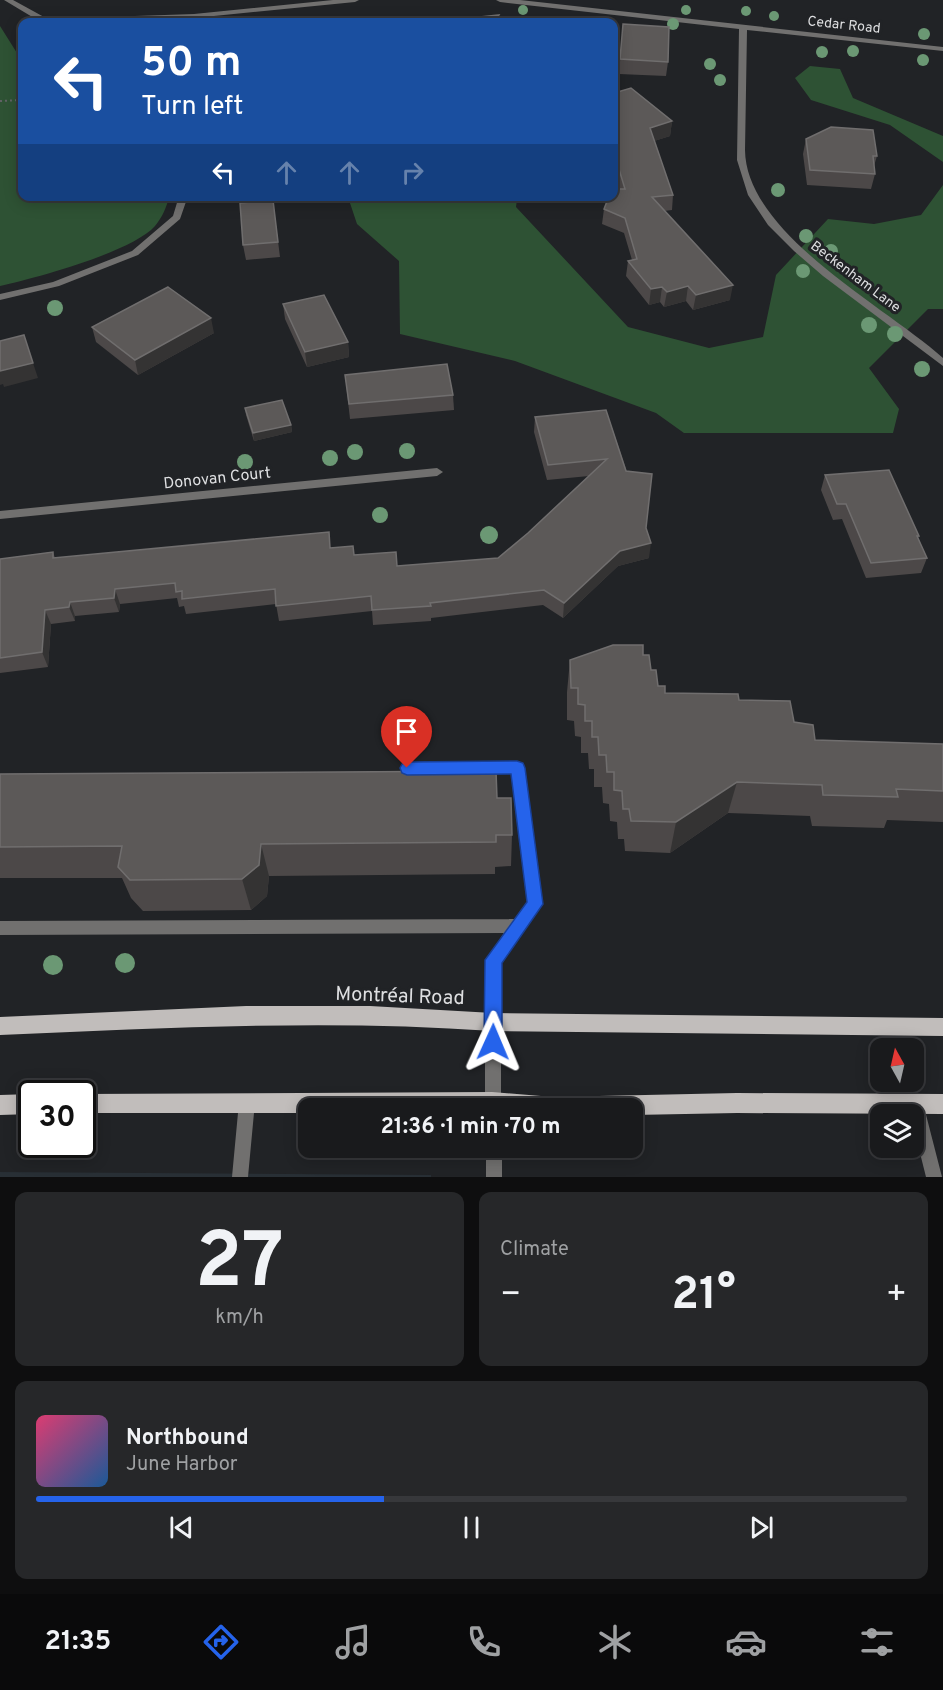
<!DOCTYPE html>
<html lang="en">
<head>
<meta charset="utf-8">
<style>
	body { margin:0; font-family:Overpass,sans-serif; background:#262729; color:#f1f3f6; height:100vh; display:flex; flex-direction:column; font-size:22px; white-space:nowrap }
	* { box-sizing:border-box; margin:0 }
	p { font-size:20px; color:#9fa1a3 }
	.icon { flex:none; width:33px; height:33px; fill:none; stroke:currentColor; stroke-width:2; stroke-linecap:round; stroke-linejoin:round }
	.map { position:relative; height:1177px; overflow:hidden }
	.details { display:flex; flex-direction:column; gap:15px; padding:15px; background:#0e0e0f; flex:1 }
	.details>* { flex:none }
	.hud { position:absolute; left:18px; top:18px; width:600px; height:183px; border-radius:12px; box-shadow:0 3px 15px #0003,0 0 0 2px #37383b; background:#1a4fa0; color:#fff; overflow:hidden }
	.needle { width:39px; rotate:352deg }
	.tools { position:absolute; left:870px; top:1038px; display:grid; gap:12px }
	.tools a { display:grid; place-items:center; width:54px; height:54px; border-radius:12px; background:#191a1c; box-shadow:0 3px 15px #0003,0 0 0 2px #37383b; font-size:30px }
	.speed { position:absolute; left:18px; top:1080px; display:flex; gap:12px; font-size:30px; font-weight:700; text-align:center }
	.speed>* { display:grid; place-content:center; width:78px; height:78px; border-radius:50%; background:#191a1c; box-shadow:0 3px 15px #0003,0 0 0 2px #37383b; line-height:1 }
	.speed .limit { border:3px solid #111; border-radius:9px; background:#fff; color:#111 }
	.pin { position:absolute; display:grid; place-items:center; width:51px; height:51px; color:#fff; margin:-62px -26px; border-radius:50% 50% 50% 0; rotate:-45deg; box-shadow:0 0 6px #0007 }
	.pin .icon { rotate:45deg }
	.me { position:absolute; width:66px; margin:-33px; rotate:1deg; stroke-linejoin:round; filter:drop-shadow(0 0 4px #0008) }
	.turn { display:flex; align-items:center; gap:21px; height:126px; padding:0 24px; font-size:27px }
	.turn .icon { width:78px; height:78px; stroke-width:2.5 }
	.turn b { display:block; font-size:42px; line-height:51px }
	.lanes { display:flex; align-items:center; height:57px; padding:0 24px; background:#0003; justify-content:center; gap:30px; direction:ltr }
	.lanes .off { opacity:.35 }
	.big { font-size:45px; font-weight:700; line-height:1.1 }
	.details .widget { flex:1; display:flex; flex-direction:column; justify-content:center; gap:9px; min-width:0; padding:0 21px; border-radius:12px; background:#262729 }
	.details .dial { align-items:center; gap:0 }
	.dial b { font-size:78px; line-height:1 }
	.song { display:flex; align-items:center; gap:18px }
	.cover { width:72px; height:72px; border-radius:9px; background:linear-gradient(135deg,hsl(340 70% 55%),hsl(210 70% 35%)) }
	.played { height:6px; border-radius:3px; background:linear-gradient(90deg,#2563eb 40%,#37383b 40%) }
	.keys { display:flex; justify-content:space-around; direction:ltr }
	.heat { display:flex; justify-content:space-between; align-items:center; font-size:33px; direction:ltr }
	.details .tiles { flex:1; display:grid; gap:15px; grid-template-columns:1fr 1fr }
	.widget:last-child { grid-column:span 2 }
	.trip { position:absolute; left:298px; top:1098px; width:345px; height:60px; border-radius:12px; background:#191a1c; box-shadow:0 3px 15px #0003,0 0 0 2px #37383b; font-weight:700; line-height:60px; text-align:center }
	.tabs { display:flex; height:96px; justify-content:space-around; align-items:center; background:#0a0a0b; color:#9fa1a3 }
	.tabs .icon { width:42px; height:42px }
	.tabs .active { color:#2563eb }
	.tabs b { font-size:27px; color:#f1f3f6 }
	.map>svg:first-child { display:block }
	.built { fill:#282f35 }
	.green { fill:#2e5234 }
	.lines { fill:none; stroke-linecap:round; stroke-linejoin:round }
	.path { stroke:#616265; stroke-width:2; stroke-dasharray:2 3; stroke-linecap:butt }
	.lane { fill:#71706f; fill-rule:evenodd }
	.street { fill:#71706f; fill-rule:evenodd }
	.primary { fill:#c1bdbb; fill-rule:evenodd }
	.tree { fill:#6b9874 }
	.wall { fill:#4c4848 }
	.shaded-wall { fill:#343333 }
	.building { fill:#5c5958; stroke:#706e6e; stroke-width:1.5 }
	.route { fill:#2563eb; stroke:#184099; stroke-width:1.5 }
	.labels { text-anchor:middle; stroke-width:6; stroke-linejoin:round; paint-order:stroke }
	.far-street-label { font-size:14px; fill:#dedfe1; stroke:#212326 }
	.street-label { font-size:16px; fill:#dedfe1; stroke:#212326 }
	.near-street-label { font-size:20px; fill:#dedfe1; stroke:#212326 }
</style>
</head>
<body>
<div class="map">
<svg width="943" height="1177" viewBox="0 0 943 1177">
	<rect width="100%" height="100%" fill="#212326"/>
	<path class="built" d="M 0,1172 L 431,1175 L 431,1177 L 0,1177 Z"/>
	<g class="green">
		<path d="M 0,26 L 22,61 L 22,196 L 169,197 C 167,206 162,218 155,226 C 132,252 36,278 0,286 Z"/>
		<path d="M 810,66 L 840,69 L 853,98 L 943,136 L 943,162 L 890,125 L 811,100 L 795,78 Z"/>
		<path d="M 943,185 L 943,309 L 928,309 L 869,368 L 899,409 L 893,433 L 684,433 L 656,413 L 515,361 L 400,334 L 399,261 L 357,224 L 348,197 L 524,197 L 517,199 L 516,207 L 628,327 L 709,348 L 763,337 L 776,275 L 828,219 L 874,224 L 921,215 Z"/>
	</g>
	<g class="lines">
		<path class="path" d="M 0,101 L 22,100"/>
		<g class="lane">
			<path d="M 517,761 L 522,763 L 524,767 L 542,904 L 500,962 L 501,1022 L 498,1027 L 493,1030 L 488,1027 L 485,1022 L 486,960 L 504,933 L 0,935 L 0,921 L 515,919 L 528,902 L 511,773 L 407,774 L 402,772 L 400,768 L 402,764 L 407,762 Z"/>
			<path d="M 247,1094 L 253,1096 L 255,1102 L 248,1177 L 232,1177 L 239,1102 L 241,1096 Z"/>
			<path d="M 915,1095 L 921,1097 L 923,1103 L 942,1177 L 926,1177 L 914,1129 L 914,1114 L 910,1114 L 907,1103 L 909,1097 Z"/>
		</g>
		<g class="street">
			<path d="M 4,0 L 13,0 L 44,17 L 76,18 L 194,14 L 333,0 L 359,0 L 355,2 L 194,18 L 76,22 L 39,21 Z"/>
			<path d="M 496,0 L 520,0 L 943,47 L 943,51 L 747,30 L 745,150 C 746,234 885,306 943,358 L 943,366 L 823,276 L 794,251 L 768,225 L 748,195 L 737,160 L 739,29 L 500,2 Z"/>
			<path d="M 179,196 L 188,196 L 180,219 L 138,255 L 59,286 L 0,300 L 0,294 L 53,282 L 132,251 L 173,216 Z"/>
			<path d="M 437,468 L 443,472 L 437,476 L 0,519 L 0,511 Z"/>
			<path d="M 493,1014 L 498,1017 L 501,1022 L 501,1108 L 485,1108 L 485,1022 L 488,1017 Z"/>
			<rect x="486" y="1148" width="16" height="29"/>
		</g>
		<g class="primary">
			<path d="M 246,1006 L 370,1006 L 493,1013 L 943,1018 L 943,1036 L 493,1031 C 328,1019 165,1028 0,1035 L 0,1017 Z"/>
			<path d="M 492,1092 L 553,1097 L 737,1093 L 943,1094 L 943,1114 L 737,1113 L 633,1115 L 633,1108 L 309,1108 L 309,1113 L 82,1113 L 82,1094 L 81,1094 Z"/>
			<path d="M 32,1094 L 32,1114 L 0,1115 L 0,1095 Z"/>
		</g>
	</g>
	<g class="tree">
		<circle cx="523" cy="10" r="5"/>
		<circle cx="686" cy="10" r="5"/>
		<circle cx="746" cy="11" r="5"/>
		<circle cx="774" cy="16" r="5"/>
		<circle cx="673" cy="24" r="6"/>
		<circle cx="924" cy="34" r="6"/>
		<circle cx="853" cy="51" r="6"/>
		<circle cx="822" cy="52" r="6"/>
		<circle cx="923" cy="60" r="6"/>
		<circle cx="710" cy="64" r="6"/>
		<circle cx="720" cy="80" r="6"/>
		<circle cx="778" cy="190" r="7"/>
		<circle cx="806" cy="236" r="7"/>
		<circle cx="831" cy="251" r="7"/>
		<circle cx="803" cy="271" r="7"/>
		<circle cx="55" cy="308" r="8"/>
		<circle cx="869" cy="325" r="8"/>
		<circle cx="895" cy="334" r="8"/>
		<circle cx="922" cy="369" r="8"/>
		<circle cx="407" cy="451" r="8"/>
		<circle cx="355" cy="452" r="8"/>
		<circle cx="330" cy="458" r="8"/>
		<circle cx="245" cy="462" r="8"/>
		<circle cx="380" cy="515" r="8"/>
		<circle cx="489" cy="535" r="9"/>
		<circle cx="125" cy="963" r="10"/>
		<circle cx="53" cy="965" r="10"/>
	</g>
	<g class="wall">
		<path d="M 623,24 L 668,62 L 666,76 L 619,74 Z"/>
		<path d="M 614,93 L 672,121 L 670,136 L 654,141 L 673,195 L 672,210 L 664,211 L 730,300 L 693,310 L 686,301 L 664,307 L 660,302 L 649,305 L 626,276 L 628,261 L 632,260 L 624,233 L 602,224 L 604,209 L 619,189 L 614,172 Z"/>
		<path d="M 806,139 L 877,156 L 874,166 L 875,174 L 871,189 L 807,185 L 803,154 Z"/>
		<path d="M 273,200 L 280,257 L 246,260 L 243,245 Z"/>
		<path d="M 283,304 L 348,342 L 349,357 L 307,367 L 285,319 Z"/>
		<path d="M 92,327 L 214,333 L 138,375 L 96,342 Z"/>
		<path d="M 345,375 L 453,395 L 454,410 L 350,419 Z"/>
		<path d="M 245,408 L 291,425 L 292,432 L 254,441 L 246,415 Z"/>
		<path d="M 606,410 L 646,528 L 649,558 L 618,566 L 563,618 L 543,605 L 431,618 L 431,621 L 373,625 L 372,611 L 279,621 L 276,604 L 186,614 L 184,606 L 179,607 L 177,598 L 120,604 L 119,612 L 75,616 L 75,621 L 51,624 L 48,667 L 0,673 L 0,559 L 53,552 L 55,558 L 331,548 L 397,566 L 498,558 L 528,533 L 589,476 L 547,480 L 534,432 L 535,417 Z"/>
		<path d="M 825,475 L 919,536 L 918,538 L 927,558 L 921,573 L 866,578 L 842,519 L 833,520 L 821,490 Z"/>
		<path d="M 643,655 L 658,686 L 665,693 L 739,700 L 794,722 L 815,740 L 943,744 L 943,822 L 887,820 L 884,828 L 812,826 L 810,816 L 728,813 L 670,853 L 625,851 L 624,839 L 618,839 L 617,822 L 610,821 L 609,804 L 603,803 L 602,787 L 594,787 L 594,769 L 589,769 L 588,753 L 581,753 L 581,737 L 575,736 L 574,721 L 567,720 L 567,692 L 570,660 Z"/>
		<path d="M 0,774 L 497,798 L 512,835 L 511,866 L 495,867 L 495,874 L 269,876 L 267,896 L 251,910 L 143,911 L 131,898 L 122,878 L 0,878 Z"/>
	</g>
	<g class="shaded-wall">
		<path d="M 672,121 L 670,136 L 648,143 L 650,128 Z"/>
		<path d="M 733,285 L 730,300 L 693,310 L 696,295 Z"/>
		<path d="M 688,286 L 686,301 L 664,307 L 667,292 Z"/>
		<path d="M 662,287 L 660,302 L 649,305 L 651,289 Z"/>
		<path d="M 211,318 L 214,333 L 138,375 L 135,360 Z"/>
		<path d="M 348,342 L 349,357 L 307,367 L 305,352 Z"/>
		<path d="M 33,363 L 38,378 L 4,387 L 3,384 L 0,385 L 0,371 Z"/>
		<path d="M 291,425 L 292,432 L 254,441 L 253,433 Z"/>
		<path d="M 651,543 L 649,558 L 618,566 L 563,618 L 564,603 L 620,551 Z"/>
		<path d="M 115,589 L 120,604 L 119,612 L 114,598 Z"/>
		<path d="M 70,602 L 75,616 L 75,621 L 69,607 Z"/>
		<path d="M 45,610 L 51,624 L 48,667 L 42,652 Z"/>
		<path d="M 737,782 L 728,813 L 670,853 L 676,822 Z"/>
		<path d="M 261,844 L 269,876 L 267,896 L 251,910 L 242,879 Z"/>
	</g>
	<g class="building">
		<path d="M 499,15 L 495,22 L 454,22 L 453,20 Z"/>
		<path d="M 623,24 L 669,27 L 668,62 L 620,59 Z"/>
		<path d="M 631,88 L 672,121 L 650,128 L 673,195 L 652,197 L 733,285 L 696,295 L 688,286 L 667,292 L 662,287 L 651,289 L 628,261 L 637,259 L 625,218 L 604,209 L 609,196 L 614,196 L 614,189 L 625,189 L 614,153 L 614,93 Z"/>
		<path d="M 831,127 L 873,130 L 877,156 L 873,156 L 875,174 L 810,170 L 806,139 Z"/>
		<path d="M 273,200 L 278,242 L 243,245 L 240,203 Z"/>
		<path d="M 168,287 L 211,318 L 135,360 L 92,327 Z"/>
		<path d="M 324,295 L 348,342 L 305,352 L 283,304 Z"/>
		<path d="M 24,335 L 33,363 L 0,371 L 0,341 Z"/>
		<path d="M 447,364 L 453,395 L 349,404 L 345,375 Z"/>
		<path d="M 282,400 L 291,425 L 253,433 L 245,408 Z"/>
		<path d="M 606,410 L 626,471 L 652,474 L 646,528 L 651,543 L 620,551 L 564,603 L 544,590 L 430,603 L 431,606 L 372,610 L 371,596 L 276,606 L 275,589 L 182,599 L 182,591 L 176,592 L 175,583 L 115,589 L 114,598 L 70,602 L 69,607 L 45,610 L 42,652 L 0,658 L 0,559 L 53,552 L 53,558 L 329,532 L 330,548 L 353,546 L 354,555 L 396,552 L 397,566 L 498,558 L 528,533 L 607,459 L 548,465 L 535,417 Z"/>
		<path d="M 889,470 L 919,536 L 917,536 L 927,558 L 871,563 L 846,504 L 837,504 L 825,475 Z"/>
		<path d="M 613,645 L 643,645 L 643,655 L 649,655 L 651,670 L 656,670 L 658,686 L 665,686 L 665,693 L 738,694 L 739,700 L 790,701 L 794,722 L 813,725 L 815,740 L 943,744 L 943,791 L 896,789 L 898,797 L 823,795 L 822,785 L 737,782 L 676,822 L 631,821 L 629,809 L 623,809 L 622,791 L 614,790 L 614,772 L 607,772 L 606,755 L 599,755 L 598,737 L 592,737 L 592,721 L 585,721 L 585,705 L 578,704 L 578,688 L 571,688 L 570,660 Z"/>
		<path d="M 496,771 L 497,798 L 511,798 L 512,835 L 496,835 L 496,842 L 261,844 L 259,865 L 242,879 L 130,880 L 118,867 L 122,846 L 0,847 L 0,774 Z"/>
	</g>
	<path class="route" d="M 517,761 L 523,763 L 525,768 L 543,904 L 502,963 L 502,1042 L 499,1048 L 493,1050 L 487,1048 L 484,1042 L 485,960 L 527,902 L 511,774 L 407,775 L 402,773 L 400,768 L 402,764 L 407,762 Z"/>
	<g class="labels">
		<g class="far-street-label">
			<text transform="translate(844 24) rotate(6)" y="5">Cedar Road</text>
			<text transform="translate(856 276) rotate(37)" y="5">Beckenham Lane</text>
		</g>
		<g class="street-label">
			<text transform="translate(217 477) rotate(-6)" y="6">Donovan Court</text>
		</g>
		<g class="near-street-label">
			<text transform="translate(400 995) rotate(2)" y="7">Montréal Road</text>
		</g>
	</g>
</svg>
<div class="tools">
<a><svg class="needle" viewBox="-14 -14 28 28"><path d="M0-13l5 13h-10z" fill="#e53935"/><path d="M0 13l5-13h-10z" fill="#9fa1a3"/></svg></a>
<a><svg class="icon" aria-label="layers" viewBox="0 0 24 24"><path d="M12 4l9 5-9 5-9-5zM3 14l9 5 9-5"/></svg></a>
</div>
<div class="speed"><div class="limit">30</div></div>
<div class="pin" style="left:407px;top:768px;background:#d93025"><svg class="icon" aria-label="arrive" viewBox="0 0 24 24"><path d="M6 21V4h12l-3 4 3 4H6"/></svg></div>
<svg class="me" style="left:493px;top:1042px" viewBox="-20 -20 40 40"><path d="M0-17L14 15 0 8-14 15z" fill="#2563eb" stroke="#fff" stroke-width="4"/></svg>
<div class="trip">21:36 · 1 min · 70 m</div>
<div class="hud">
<div class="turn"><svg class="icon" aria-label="left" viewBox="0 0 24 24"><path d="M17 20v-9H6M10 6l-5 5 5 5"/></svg><div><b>50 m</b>Turn left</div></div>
<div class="lanes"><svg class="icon" aria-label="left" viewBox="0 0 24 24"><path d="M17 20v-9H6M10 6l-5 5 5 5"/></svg><svg class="icon off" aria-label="ahead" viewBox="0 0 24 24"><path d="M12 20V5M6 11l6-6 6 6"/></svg><svg class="icon off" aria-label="ahead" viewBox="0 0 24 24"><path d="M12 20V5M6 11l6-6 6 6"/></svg><svg class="icon off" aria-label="right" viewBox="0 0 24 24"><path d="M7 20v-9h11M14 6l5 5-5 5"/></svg></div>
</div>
</div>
<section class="details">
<div class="tiles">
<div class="widget dial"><b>27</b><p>km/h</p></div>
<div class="widget"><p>Climate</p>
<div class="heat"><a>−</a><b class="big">21°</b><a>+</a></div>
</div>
<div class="widget">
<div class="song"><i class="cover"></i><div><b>Northbound</b><p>June Harbor</p></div></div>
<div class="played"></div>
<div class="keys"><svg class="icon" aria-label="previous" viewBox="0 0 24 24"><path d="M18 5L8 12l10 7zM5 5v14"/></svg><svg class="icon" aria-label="pause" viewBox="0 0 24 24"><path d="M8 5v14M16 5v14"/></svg><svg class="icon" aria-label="next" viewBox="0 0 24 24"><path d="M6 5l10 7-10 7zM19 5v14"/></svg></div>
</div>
</div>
</section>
<nav class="tabs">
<b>21:35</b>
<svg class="icon active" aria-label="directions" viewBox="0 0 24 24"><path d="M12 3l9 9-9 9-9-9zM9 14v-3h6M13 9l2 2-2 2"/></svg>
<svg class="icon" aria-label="music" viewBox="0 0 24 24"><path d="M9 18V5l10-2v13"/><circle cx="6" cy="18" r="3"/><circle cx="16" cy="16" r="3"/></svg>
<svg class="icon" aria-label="phone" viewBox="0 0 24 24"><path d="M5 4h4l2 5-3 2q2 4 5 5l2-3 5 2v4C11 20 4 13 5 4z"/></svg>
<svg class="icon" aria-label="climate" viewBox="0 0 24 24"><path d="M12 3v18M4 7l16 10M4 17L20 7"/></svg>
<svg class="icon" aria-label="car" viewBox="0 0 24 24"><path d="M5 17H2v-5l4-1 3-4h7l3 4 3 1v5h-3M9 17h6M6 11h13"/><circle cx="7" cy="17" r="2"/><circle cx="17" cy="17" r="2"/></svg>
<svg class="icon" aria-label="filters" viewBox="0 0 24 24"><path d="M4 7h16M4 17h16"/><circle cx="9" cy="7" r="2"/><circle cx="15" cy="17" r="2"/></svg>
</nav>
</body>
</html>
